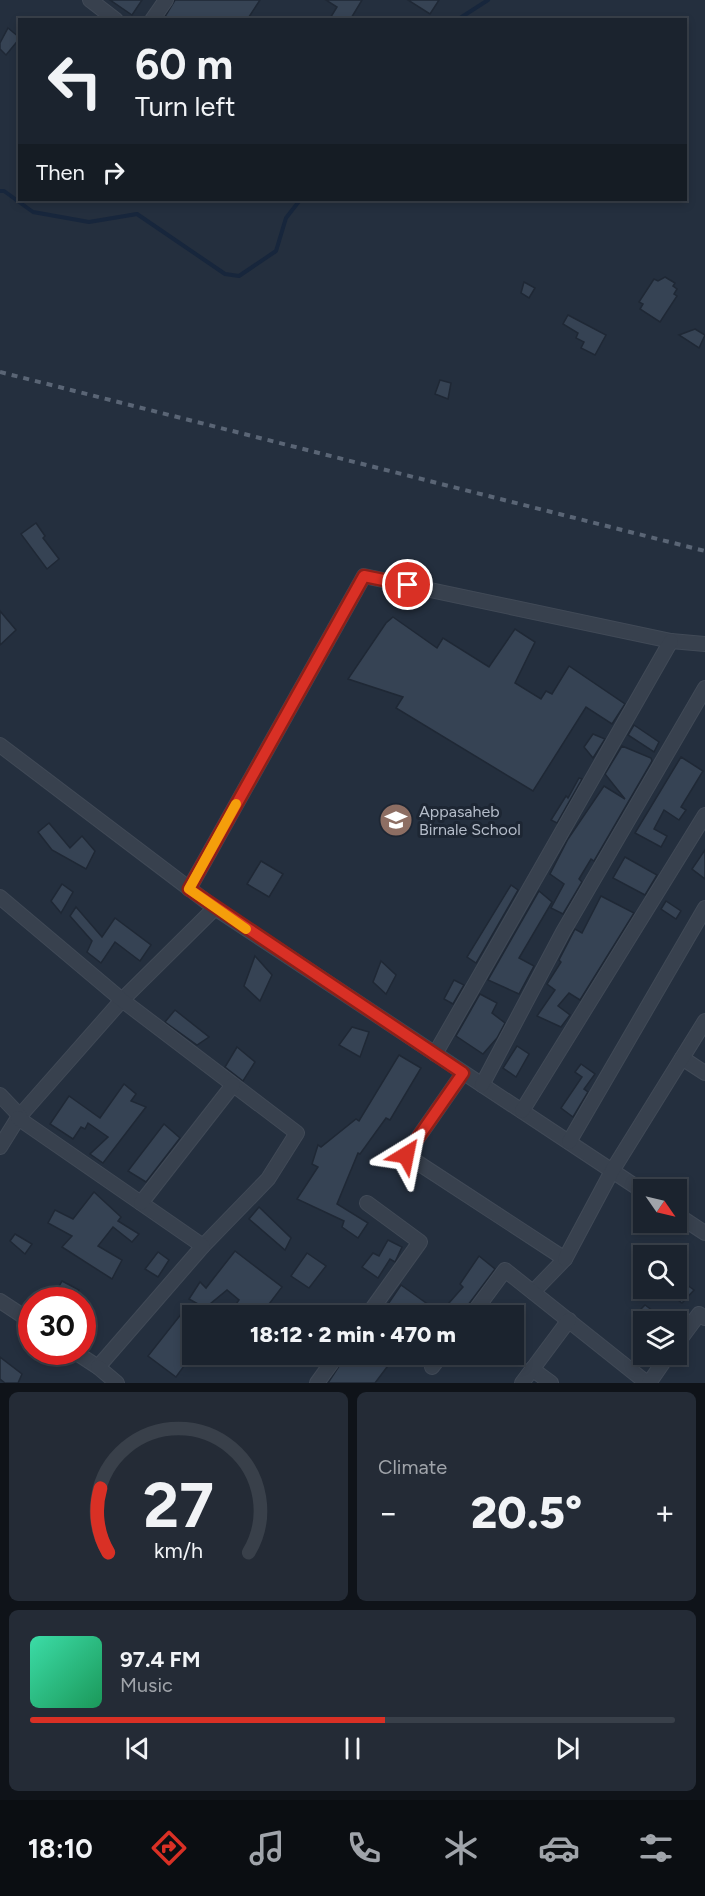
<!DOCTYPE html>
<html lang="en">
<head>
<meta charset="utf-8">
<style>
	body { margin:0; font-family:Figtree,sans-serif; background:#242b36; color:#f1f3f6; height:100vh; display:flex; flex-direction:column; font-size:22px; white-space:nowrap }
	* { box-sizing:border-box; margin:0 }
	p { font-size:20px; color:#a0a4aa }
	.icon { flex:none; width:33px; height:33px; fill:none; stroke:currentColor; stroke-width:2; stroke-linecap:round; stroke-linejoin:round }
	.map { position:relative; height:1383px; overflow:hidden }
	.details { display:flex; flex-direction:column; gap:9px; padding:9px; background:#0f1319; flex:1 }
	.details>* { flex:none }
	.guide { position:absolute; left:18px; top:18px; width:669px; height:183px; border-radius:0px; box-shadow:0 3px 9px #0003,0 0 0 2px #39404a; background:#1b232e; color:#f1f3f6; overflow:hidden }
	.needle { width:39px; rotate:124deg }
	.controls { position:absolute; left:633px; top:1179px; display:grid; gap:12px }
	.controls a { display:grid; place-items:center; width:54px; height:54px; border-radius:0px; background:#1b232e; box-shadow:0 3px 9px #0003,0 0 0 2px #39404a; font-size:30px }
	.speed { position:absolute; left:18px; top:1287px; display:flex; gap:12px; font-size:30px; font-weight:700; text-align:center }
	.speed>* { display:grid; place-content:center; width:78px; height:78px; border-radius:50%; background:#1b232e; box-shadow:0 3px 9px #0003,0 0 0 2px #39404a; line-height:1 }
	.speed .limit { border:9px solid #d22; background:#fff; color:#111 }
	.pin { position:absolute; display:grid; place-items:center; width:51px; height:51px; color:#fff; margin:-26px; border:3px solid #fff; border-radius:50%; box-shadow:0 2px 6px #0007 }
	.me { position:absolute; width:66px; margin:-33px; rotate:35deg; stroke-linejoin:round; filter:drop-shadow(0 0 4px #0008) }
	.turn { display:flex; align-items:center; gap:21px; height:126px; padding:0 18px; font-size:27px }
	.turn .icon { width:78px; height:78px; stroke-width:2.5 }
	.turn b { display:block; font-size:42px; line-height:51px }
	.then { display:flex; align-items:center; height:57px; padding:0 18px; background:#0003; gap:12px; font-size:22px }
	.big { font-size:45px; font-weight:800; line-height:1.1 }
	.details .tile { flex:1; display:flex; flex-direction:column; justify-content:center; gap:9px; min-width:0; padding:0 21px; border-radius:9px; background:#242b36 }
	.details .dial { align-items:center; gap:0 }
	.dial svg { height:156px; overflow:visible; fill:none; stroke:#39404a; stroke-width:7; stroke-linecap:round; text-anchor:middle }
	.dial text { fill:#f1f3f6; stroke:none }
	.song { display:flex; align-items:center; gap:18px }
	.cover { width:72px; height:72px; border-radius:9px; background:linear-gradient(135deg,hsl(160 70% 55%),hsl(150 70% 35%)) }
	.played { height:6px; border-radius:3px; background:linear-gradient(90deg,#d93025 55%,#39404a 55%) }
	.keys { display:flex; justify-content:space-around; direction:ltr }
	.heat { display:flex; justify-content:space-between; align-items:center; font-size:33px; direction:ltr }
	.details .tiles { flex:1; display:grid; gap:9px; grid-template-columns:1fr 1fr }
	.tile:last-child { grid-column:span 2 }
	.trip { position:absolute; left:182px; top:1305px; width:342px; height:60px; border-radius:0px; background:#1b232e; box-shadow:0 3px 9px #0003,0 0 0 2px #39404a; font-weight:800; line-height:60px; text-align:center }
	.tabs { display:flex; height:96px; justify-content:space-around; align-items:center; background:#0b0e12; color:#a0a4aa }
	.tabs .icon { width:42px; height:42px }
	.tabs .selected { color:#d93025 }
	.tabs b { font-size:27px; color:#f1f3f6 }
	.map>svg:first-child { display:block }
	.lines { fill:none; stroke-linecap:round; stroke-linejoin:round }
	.stream { stroke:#17263c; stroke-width:4 }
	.building { fill:#364354; stroke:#1f2835; stroke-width:1.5 }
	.minor-casing { stroke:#414a57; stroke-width:16 }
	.minor { stroke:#38414e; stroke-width:14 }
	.rail { stroke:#5a6575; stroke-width:4; stroke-dasharray:6 6; stroke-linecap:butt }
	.route-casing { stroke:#8d1f18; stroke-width:15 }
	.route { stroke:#d93025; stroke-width:10 }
	.slow { stroke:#f59e0b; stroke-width:10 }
	.labels { text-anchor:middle; stroke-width:6; stroke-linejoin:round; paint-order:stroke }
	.poi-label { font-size:16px; fill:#b4bcc9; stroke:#1d2633; text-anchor:start }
</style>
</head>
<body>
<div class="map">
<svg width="705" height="1383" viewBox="0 0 705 1383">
	<rect width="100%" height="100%" fill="#242f3e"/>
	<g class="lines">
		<g class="stream">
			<path d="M 457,20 L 488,0"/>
			<path d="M 0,191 L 4,191 L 33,212 L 89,222 L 137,214 L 225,274 L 239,276 L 276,251 L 286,218 L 300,200"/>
		</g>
	</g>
	<g class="building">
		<path d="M 110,0 L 142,0 L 132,15 Z"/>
		<path d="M 175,0 L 260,0 L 247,20 L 163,20 Z"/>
		<path d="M 326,0 L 362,0 L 350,20 L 329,20 L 337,7 Z"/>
		<path d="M 408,0 L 439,0 L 430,14 Z"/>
		<path d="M 8,28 L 20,38 L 6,55 L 0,49 L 0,43 Z"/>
		<path d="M 665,277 L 675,283 L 673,286 L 677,289 L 674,294 L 677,296 L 660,322 L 640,309 L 643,304 L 639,302 L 654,279 L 658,281 Z"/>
		<path d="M 524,282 L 535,288 L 529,298 L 521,293 Z"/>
		<path d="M 568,315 L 606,335 L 595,355 L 581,348 L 584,342 L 576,338 L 578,333 L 563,324 Z"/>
		<path d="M 695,329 L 705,335 L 699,348 L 679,335 Z"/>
		<path d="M 440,380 L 451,383 L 448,399 L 435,394 Z"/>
		<path d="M 36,523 L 45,536 L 43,538 L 59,559 L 47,569 L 21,534 Z"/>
		<path d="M 0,611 L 16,630 L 0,645 Z"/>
		<path d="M 393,617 L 437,648 L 443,638 L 489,667 L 515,629 L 535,642 L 515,683 L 541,699 L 546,691 L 552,694 L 569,666 L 625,704 L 612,724 L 586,707 L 533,791 L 396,708 L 403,697 L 348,679 L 386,623 Z"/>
		<path d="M 634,725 L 659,742 L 654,752 L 628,735 Z"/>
		<path d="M 593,734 L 605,739 L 593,758 L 584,747 Z"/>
		<path d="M 622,746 L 651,758 L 652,761 L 594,861 L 591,859 L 579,879 L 582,882 L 563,914 L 551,908 L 564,884 L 550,874 L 568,839 L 604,786 L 625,799 L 605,774 Z"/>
		<path d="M 681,757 L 703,771 L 681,807 L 686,810 L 679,820 L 664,810 L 654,829 L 667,836 L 661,847 L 635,833 Z"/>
		<path d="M 579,778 L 582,779 L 557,823 L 551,820 L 566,796 L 568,798 Z"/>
		<path d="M 49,823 L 70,848 L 82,836 L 95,851 L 86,869 L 52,850 L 38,832 Z"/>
		<path d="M 705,850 L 705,879 L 692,869 Z"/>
		<path d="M 625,857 L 657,875 L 645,895 L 613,878 Z"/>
		<path d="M 261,861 L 283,874 L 269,897 L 247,884 Z"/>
		<path d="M 62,884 L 73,892 L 61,913 L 51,901 Z"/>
		<path d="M 511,885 L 518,890 L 476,963 L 467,957 Z"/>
		<path d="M 539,891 L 552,902 L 519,958 L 534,966 L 519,994 L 488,980 Z"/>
		<path d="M 601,896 L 634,913 L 580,1000 L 569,993 L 558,1006 L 570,1015 L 561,1027 L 537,1016 L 555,990 L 547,984 L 561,962 L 559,960 L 575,929 L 582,933 Z"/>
		<path d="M 666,901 L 681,911 L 676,919 L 661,909 Z"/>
		<path d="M 76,907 L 102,937 L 115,918 L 151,945 L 140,961 L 115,942 L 101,963 L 87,952 L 92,941 L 70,916 Z"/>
		<path d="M 255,956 L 272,975 L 260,1001 L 244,986 Z"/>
		<path d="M 381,961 L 396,975 L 386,994 L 373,982 Z"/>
		<path d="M 454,980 L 464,985 L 453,1004 L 444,999 Z"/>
		<path d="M 480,994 L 497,1003 L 492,1013 L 505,1023 L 497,1038 L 483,1054 L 456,1036 Z"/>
		<path d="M 175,1010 L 209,1037 L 197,1045 L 165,1022 Z"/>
		<path d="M 352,1027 L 369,1032 L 360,1057 L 339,1045 Z"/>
		<path d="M 517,1046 L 529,1054 L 516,1077 L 503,1068 Z"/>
		<path d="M 237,1047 L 255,1062 L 243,1081 L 225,1067 Z"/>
		<path d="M 399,1055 L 421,1068 L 390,1120 L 386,1118 L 360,1154 L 358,1153 L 337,1204 L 368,1223 L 358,1238 L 342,1227 L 344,1221 L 297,1199 L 318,1167 L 312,1164 L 318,1145 L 321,1147 L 356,1119 L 359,1121 Z"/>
		<path d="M 581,1064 L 595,1074 L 584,1089 L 588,1092 L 573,1117 L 561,1108 L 582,1077 L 575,1072 Z"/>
		<path d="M 124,1084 L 136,1094 L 131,1101 L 146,1107 L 103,1163 L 90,1154 L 108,1137 L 88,1123 L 85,1129 L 81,1127 L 73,1139 L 50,1124 L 69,1096 L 100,1118 Z"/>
		<path d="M 164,1124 L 180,1138 L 146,1182 L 128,1171 Z"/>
		<path d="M 94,1192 L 121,1217 L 118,1221 L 139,1234 L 132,1242 L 113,1227 L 98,1246 L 122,1260 L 112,1279 L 62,1247 L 72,1236 L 48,1223 L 55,1210 L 73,1219 Z"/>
		<path d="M 259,1207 L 291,1238 L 285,1250 L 249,1219 Z"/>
		<path d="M 15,1234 L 32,1244 L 25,1254 L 10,1241 Z"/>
		<path d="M 388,1240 L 402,1247 L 395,1262 L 390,1259 L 378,1278 L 362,1267 L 373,1253 L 379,1256 Z"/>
		<path d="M 235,1251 L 282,1287 L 260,1316 L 228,1316 L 239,1300 L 227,1290 L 205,1308 L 189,1299 L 200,1282 L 206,1288 Z"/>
		<path d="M 158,1252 L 169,1260 L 158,1277 L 145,1269 Z"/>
		<path d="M 307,1253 L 326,1266 L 309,1288 L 291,1276 Z"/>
		<path d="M 479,1256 L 495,1269 L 462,1313 L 449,1303 L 463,1287 L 460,1284 Z"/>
		<path d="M 676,1277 L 694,1290 L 682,1303 L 662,1288 L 676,1288 Z"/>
		<path d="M 62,1281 L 79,1290 L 73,1300 L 52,1300 Z"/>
		<path d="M 401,1285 L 433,1308 L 428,1316 L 392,1316 L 384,1310 Z"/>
		<path d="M 645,1305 L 668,1322 L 646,1322 L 638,1312 Z"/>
		<path d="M 182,1313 L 192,1320 L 192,1355 L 176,1377 L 148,1356 Z"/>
		<path d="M 347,1354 L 387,1354 L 393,1359 L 375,1383 L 328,1383 Z"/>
		<path d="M 0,1357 L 22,1374 L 18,1383 L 5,1383 L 0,1379 Z"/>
	</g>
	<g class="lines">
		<defs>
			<g id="minor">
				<path d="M 90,0 L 116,20"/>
				<path d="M 152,20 L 166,0"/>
				<path d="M 0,745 L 215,908 L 122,1000 L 18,1118 L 0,1147"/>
				<path d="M 189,889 L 364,576 L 671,641 L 705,644"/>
				<path d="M 0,897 L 122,1000 L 297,1133 L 268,1179 L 203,1246"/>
				<path d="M 215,908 L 644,1192"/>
				<path d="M 435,1054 L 671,641"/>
				<path d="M 682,1058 L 705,1073"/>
				<path d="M 463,1073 L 406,1155 L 565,1259 L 533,1292"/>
				<path d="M 482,1085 L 563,932 L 705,688"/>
				<path d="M 0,1095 L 20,1116"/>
				<path d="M 522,1111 L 705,815"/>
				<path d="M 18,1118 L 203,1246 L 98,1367 L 75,1352"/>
				<path d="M 569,1142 L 705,908"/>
				<path d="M 141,1203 L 233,1085"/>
				<path d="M 367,1203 L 420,1242 L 367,1316"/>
				<path d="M 676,1214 L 705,1233"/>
				<path d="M 565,1259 L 612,1171 L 705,1021"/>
				<path d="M 0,1301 L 32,1322"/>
				<path d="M 471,1316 L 505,1270 L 647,1383"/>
				<path d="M 676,1345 L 699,1314 L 705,1318"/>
				<path d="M 98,1367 L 117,1383"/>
				<path d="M 432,1367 L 442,1354"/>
				<path d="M 532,1369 L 551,1383"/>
				<path d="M 317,1383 L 338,1354"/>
				<path d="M 522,1383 L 569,1320"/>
				<path d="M 649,1383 L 669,1354"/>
			</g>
		</defs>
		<use href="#minor" class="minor-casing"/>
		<use href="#minor" class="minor"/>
		<path class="rail" d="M 0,372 L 705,551"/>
	</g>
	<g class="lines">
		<defs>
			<path id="route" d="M 406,1155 L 463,1073 L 189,889 L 364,576 L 408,585"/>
		</defs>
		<use href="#route" class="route-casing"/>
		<use href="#route" class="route"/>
		<path class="slow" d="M 236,804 L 189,889 L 246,929"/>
	</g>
	<defs>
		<symbol id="school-disc" viewBox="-11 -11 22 22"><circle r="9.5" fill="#8d6e63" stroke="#1d2633"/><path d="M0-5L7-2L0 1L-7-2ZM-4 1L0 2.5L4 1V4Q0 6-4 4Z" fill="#fff"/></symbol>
	</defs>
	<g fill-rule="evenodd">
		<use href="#school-disc" x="377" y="801" width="38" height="38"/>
	</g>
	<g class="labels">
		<g class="poi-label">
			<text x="419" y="817">Appasaheb<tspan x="419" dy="18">Birnale School</tspan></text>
		</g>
	</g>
</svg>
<div class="controls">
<a><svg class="needle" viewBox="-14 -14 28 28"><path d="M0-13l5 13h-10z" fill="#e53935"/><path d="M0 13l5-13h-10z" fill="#a0a4aa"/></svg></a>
<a><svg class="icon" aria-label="search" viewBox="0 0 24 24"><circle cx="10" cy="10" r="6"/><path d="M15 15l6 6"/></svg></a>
<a><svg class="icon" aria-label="layers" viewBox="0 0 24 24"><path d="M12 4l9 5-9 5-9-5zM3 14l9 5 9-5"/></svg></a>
</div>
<div class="speed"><div class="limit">30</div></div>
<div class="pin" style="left:408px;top:585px;background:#d93025"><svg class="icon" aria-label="arrive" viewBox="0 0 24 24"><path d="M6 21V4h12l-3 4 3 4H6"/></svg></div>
<svg class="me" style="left:406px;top:1155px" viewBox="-20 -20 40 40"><path d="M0-17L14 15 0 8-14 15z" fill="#d93025" stroke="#fff" stroke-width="4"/></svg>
<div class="trip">18:12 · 2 min · 470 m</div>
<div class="guide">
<div class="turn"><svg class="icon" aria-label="left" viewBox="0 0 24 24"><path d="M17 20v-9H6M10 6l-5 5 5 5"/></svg><div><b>60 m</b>Turn left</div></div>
<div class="then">Then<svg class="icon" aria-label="right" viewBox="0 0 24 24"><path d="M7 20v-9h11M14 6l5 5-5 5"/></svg></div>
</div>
</div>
<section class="details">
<div class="tiles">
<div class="tile dial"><svg viewBox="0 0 100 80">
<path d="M14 69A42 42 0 1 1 86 69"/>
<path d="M14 69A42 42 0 0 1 10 36" stroke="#d93025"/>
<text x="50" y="56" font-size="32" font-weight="700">27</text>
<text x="50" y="72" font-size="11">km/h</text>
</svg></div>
<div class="tile"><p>Climate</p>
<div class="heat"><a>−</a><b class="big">20.5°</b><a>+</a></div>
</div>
<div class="tile">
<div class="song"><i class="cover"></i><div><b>97.4 FM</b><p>Music</p></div></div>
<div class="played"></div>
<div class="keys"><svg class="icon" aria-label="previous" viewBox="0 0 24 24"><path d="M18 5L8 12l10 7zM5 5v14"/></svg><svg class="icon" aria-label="pause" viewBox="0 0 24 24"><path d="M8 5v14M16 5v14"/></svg><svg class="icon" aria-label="next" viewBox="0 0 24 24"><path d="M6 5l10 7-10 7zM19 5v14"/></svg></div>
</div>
</div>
</section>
<nav class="tabs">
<b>18:10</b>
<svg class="icon selected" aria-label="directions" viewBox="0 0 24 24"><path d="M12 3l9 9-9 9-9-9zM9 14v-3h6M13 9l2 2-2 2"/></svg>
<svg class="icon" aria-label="music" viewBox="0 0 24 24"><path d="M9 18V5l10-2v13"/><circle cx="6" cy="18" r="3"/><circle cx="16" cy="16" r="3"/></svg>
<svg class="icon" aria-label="phone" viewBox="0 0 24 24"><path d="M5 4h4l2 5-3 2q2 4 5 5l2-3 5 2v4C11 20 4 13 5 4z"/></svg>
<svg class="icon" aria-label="climate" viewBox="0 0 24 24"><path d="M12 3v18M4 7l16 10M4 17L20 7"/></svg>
<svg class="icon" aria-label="car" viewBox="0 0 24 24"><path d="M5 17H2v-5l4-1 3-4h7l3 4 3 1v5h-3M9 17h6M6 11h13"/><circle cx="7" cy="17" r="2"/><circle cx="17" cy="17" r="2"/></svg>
<svg class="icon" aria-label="filters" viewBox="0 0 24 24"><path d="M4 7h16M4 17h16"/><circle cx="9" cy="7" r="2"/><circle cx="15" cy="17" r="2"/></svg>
</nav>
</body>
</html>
